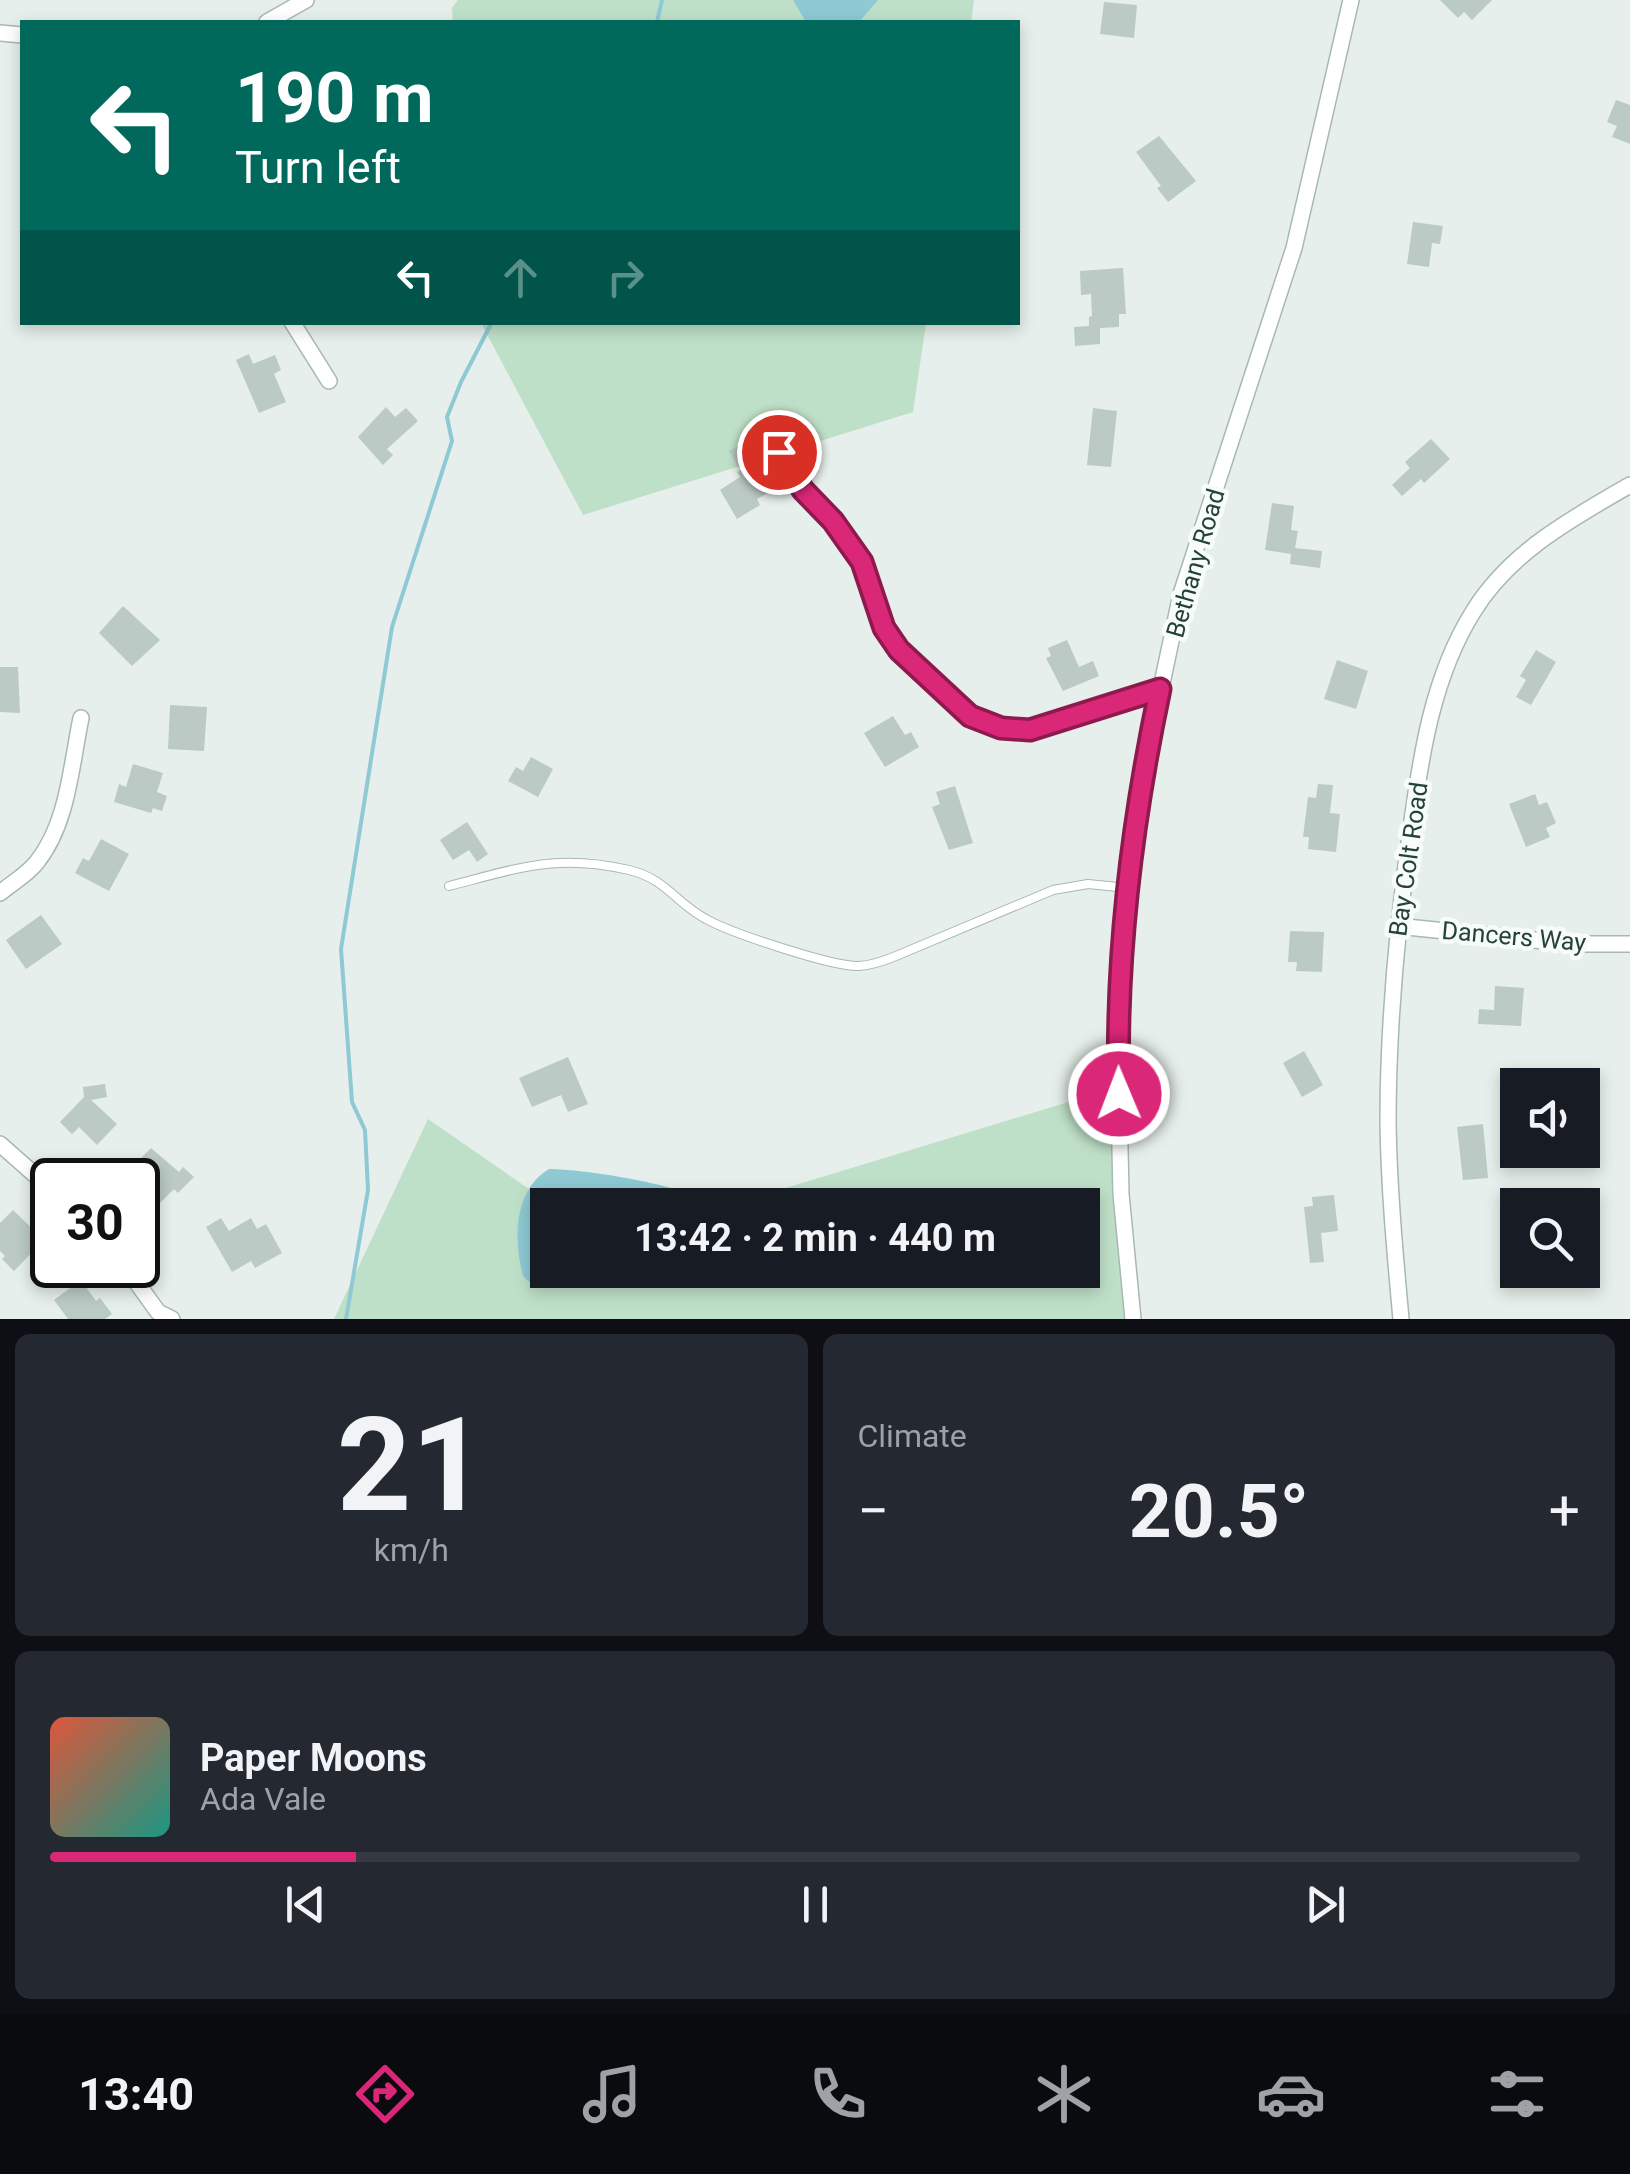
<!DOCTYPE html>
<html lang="en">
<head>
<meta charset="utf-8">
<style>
	body { margin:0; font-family:Roboto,sans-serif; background:#242831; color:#f1f3f6; height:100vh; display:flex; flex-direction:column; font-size:38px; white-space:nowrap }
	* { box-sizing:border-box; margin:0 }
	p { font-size:32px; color:#9ea1a6 }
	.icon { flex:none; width:55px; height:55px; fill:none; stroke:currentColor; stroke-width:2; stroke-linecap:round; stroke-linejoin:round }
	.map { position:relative; height:1319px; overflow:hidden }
	.panel { display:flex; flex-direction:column; gap:15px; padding:15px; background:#0d0f14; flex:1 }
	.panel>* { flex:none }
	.top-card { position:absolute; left:20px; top:20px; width:1000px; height:305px; border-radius:0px; box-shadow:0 5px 15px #0003; background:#00695c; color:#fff; overflow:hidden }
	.buttons { position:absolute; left:1500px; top:1068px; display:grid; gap:20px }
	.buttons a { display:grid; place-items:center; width:100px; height:100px; border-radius:0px; background:#171b24; box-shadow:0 5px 15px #0003; font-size:50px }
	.speed { position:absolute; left:30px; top:1158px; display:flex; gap:20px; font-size:50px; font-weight:700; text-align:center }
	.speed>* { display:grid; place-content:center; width:130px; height:130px; border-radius:50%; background:#171b24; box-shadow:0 5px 15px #0003; line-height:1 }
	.speed .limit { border:5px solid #111; border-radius:15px; background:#fff; color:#111 }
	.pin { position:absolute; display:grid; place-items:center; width:85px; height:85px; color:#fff; margin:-42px; border:5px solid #fff; border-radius:50%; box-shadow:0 2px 10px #0007 }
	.me { position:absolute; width:110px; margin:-55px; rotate:359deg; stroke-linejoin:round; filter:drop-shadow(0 0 8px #0008) }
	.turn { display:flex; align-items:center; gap:35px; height:210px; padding:0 50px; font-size:45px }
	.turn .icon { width:130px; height:130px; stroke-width:2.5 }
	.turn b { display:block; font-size:70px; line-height:85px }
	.lanes { display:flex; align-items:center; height:95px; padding:0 50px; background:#0003; justify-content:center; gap:50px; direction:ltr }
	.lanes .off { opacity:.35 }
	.big { font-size:75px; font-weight:700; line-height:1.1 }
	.panel .tile { flex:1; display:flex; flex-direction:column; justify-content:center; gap:15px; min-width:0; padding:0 35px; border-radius:15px; background:#242831 }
	.panel .dial { align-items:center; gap:0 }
	.dial b { font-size:130px; line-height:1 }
	.song { display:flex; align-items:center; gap:30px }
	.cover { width:120px; height:120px; border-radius:15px; background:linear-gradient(135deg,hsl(10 70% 55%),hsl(170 70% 35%)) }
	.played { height:10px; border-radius:5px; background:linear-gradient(90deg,#db2777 20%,#363941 20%) }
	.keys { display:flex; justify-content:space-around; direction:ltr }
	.heat { display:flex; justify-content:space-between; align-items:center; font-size:55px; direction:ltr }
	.panel .tiles { flex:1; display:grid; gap:15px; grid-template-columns:1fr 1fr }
	.tile:last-child { grid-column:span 2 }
	.trip { position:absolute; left:530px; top:1188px; width:570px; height:100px; border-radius:0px; background:#171b24; box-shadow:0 5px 15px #0003; font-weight:700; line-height:100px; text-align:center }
	.dock { display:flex; height:160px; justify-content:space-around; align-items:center; background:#090b0e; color:#9ea1a6 }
	.dock .icon { width:70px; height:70px }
	.dock .active { color:#db2777 }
	.dock b { font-size:45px; color:#f1f3f6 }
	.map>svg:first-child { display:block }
	.green { fill:#bfe0c8 }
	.water { fill:#8ec9d4 }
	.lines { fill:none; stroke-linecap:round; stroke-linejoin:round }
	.stream { stroke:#8ec9d4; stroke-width:4 }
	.building { fill:#bbcac4 }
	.service-casing { stroke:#a8b8b2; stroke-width:10 }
	.minor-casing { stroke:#a8b8b2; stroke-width:18 }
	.service { stroke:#fff; stroke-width:8 }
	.minor { stroke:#fff; stroke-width:15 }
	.route-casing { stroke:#8e194d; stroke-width:25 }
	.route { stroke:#db2777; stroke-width:18 }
	.labels { text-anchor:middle; stroke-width:9; stroke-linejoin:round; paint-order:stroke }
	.street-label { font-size:25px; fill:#24423a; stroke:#f7fbf9 }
</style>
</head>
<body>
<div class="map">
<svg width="1630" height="1319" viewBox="0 0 1630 1319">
	<rect width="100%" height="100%" fill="#e6efeb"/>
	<g class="green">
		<path d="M 458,0 L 974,0 L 971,22 L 453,22 L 452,8 Z"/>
		<path d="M 481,323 L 926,323 L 913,412 L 583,515 Z"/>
		<path d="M 1111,1089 L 1125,1319 L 334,1319 L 428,1119 L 552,1205 L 548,1205 L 548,1270 L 1082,1270 L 1082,1205 L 730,1205 Z"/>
	</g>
	<g class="water">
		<path d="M 793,0 L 878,0 L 859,22 L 806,22 Z"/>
		<path d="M 549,1169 C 583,1169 687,1185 713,1205 L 548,1205 L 548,1270 L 569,1270 L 554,1282 L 536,1288 L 523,1276 C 513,1239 514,1190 549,1169 Z"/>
	</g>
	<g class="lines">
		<g class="stream">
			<path d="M 657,22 L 662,0"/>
			<path d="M 346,1319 L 368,1190 L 365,1130 L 352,1102 L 341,949 L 392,627 L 452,441 L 447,417 L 461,382 L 492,322"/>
		</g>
	</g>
	<g class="building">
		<path d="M 1440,0 L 1492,0 L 1472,20 L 1464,12 L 1458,18 Z"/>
		<path d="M 1104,2 L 1137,5 L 1134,38 L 1100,34 Z"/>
		<path d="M 1616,100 L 1630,105 L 1630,144 L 1612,137 L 1617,126 L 1607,122 Z"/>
		<path d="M 1159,136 L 1196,181 L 1168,202 L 1157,188 L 1161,186 L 1136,152 Z"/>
		<path d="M 1413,222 L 1443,226 L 1440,244 L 1432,243 L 1429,267 L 1407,264 Z"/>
		<path d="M 1123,268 L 1126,314 L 1119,314 L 1119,327 L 1100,328 L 1100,344 L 1075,346 L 1074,327 L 1089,326 L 1089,317 L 1092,316 L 1091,294 L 1081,295 L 1080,271 Z"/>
		<path d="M 249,354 L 253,364 L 275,355 L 281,370 L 274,374 L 286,402 L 259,413 L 236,360 Z"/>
		<path d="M 386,407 L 395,417 L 406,408 L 418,421 L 387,449 L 393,455 L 383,465 L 358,437 Z"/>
		<path d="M 1093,408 L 1117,411 L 1111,467 L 1087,465 Z"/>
		<path d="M 754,437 L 771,466 L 760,472 L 771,491 L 757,499 L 760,505 L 737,519 L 720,490 L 740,477 L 737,472 L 741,470 L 729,451 Z"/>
		<path d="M 1431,439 L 1450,459 L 1424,483 L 1421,479 L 1402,496 L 1392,485 L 1410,468 L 1405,462 Z"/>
		<path d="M 1272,503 L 1294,506 L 1291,530 L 1298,531 L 1295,548 L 1322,551 L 1320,568 L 1290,564 L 1291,554 L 1265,550 Z"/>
		<path d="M 123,606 L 160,640 L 132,666 L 99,633 Z"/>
		<path d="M 1067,640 L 1079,667 L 1093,661 L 1099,676 L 1063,691 L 1046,658 L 1051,656 L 1048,648 Z"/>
		<path d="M 1536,650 L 1556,662 L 1531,705 L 1516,697 L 1526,680 L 1520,676 Z"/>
		<path d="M 1337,660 L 1368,671 L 1356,709 L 1324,699 Z"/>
		<path d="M 0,667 L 18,667 L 20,713 L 0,712 Z"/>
		<path d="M 170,705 L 207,707 L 204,751 L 168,749 Z"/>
		<path d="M 893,716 L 905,735 L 911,732 L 919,747 L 885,767 L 864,733 Z"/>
		<path d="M 531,757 L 553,769 L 538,797 L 508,781 L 516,767 L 523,771 Z"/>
		<path d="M 133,764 L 163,773 L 157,792 L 167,796 L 162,811 L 153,808 L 151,813 L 114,802 L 119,784 L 126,787 Z"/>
		<path d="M 1318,784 L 1333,785 L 1330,813 L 1340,814 L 1336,852 L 1308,849 L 1309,837 L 1303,837 L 1308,797 L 1316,798 Z"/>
		<path d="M 955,786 L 973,843 L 949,850 L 932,807 L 940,804 L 936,792 Z"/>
		<path d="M 1535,794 L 1539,805 L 1547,802 L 1556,823 L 1546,828 L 1550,837 L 1526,847 L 1509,804 Z"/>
		<path d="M 467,822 L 488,854 L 477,862 L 469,850 L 453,860 L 440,840 Z"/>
		<path d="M 101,839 L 129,854 L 109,891 L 75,873 L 83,858 L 89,861 Z"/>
		<path d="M 41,915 L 62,944 L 26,969 L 6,940 Z"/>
		<path d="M 1290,931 L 1324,932 L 1322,972 L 1296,971 L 1297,962 L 1288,962 Z"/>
		<path d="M 1495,986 L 1524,988 L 1521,1026 L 1478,1024 L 1479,1009 L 1494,1010 Z"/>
		<path d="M 1304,1051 L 1323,1085 L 1302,1097 L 1283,1063 Z"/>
		<path d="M 568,1057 L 588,1104 L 568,1112 L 561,1095 L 532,1107 L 519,1078 Z"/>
		<path d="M 105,1084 L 107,1097 L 91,1100 L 117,1124 L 97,1145 L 79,1127 L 72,1134 L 60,1122 L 84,1097 L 83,1087 Z"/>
		<path d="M 1483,1124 L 1488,1178 L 1463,1180 L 1457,1127 Z"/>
		<path d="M 151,1148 L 179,1172 L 183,1167 L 194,1177 L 178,1193 L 174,1189 L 154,1209 L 141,1196 L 147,1191 L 127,1172 Z"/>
		<path d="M 1334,1195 L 1338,1231 L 1321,1233 L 1324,1262 L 1310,1263 L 1304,1207 L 1313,1206 L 1312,1197 Z"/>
		<path d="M 13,1210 L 44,1240 L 14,1271 L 2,1259 L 5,1256 L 0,1251 L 0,1223 Z"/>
		<path d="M 221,1218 L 229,1231 L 251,1218 L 257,1229 L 266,1224 L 282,1253 L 255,1268 L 251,1261 L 232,1272 L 206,1227 Z"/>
		<path d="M 81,1280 L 96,1301 L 100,1298 L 112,1314 L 105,1319 L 68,1319 L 54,1300 Z"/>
	</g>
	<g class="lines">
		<defs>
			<g id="service">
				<path d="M 779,452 L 803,490 L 833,521 L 862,561 L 884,628 L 899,650 L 970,716 L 1001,729 L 1030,730 L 1160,689"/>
				<path d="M 449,886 C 519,868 557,853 629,870 C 667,879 675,903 706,919 C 731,933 833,967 859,966 C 873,965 884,961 896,956 L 1053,890 L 1088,884 L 1128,888"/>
			</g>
			<g id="minor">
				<path d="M 267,22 L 306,0"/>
				<path d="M 0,33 L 22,35"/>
				<path d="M 292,322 L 329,381"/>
				<path d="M 0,893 C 12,883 28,874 37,862 C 68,823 71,766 81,718"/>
				<path d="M 1397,926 L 1573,944 L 1630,944"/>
				<path d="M 0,1144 L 52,1190"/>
				<path d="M 124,1265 L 158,1312 L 172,1319"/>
				<path d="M 1133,1319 L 1121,1194 L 1118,1060 L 1125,912 L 1143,773 L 1181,594 L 1294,248 L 1351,0"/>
				<path d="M 1401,1319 C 1395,1254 1389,1188 1388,1123 C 1388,1024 1397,926 1411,828 C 1421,754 1433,676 1473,612 C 1510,552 1571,519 1630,485"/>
			</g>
		</defs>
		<use href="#service" class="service-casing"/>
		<use href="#minor" class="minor-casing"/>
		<use href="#service" class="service"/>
		<use href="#minor" class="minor"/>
	</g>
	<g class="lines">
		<defs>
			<path id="route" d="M 779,452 L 803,490 L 833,521 L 862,562 L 884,628 L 899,650 L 970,716 L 1001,728 L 1030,730 L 1160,689 C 1132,821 1115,958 1119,1094"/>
		</defs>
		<use href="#route" class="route-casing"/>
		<use href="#route" class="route"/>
	</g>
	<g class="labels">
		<g class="street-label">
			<text transform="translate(1195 563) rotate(-74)" y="9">Bethany Road</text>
			<text transform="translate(1408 859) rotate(-82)" y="9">Bay Colt Road</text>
			<text transform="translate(1514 936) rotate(5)" y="9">Dancers Way</text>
		</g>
	</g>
</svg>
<div class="buttons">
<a><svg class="icon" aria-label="sound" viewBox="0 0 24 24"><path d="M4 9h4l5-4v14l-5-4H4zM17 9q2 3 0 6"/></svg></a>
<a><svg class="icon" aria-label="search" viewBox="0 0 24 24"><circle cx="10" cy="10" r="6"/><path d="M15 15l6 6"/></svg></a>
</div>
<div class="speed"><div class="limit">30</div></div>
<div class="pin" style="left:779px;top:452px;background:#d93025"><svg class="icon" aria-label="arrive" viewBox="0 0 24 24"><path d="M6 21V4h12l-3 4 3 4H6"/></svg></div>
<svg class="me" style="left:1119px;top:1094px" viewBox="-20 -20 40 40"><circle r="17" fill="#db2777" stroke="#fff" stroke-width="3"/><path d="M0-11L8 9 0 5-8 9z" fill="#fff"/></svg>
<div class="trip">13:42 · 2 min · 440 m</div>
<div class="top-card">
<div class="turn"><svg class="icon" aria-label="left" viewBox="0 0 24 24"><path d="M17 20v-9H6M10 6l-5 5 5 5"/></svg><div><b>190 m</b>Turn left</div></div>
<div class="lanes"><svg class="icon" aria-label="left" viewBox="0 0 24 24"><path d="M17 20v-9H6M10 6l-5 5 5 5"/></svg><svg class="icon off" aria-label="ahead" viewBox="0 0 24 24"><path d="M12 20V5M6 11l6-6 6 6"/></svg><svg class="icon off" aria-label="right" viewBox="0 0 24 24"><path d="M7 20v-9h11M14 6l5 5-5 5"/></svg></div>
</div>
</div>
<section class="panel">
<div class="tiles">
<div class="tile dial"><b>21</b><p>km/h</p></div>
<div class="tile"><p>Climate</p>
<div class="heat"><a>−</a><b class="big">20.5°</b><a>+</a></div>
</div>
<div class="tile">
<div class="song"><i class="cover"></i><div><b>Paper Moons</b><p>Ada Vale</p></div></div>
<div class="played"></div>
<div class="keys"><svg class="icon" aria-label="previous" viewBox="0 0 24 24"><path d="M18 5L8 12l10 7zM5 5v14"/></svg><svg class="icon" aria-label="pause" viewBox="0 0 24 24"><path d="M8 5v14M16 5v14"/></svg><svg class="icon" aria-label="next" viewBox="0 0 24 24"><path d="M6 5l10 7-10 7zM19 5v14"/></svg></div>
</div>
</div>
</section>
<nav class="dock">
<b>13:40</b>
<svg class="icon active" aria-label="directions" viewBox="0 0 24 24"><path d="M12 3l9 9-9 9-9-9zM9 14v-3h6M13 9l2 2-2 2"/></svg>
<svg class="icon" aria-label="music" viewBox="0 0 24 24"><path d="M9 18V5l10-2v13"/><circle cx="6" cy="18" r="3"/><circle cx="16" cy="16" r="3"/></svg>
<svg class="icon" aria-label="phone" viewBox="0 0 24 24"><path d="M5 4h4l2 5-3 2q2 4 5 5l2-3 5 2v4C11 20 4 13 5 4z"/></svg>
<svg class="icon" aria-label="climate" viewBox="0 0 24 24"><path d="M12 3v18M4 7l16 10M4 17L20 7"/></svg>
<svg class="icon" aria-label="car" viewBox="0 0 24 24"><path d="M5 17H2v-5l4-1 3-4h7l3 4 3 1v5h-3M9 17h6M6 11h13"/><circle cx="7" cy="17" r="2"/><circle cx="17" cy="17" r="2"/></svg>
<svg class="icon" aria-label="filters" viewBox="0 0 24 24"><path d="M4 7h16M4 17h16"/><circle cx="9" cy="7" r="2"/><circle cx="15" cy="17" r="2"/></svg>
</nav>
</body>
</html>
